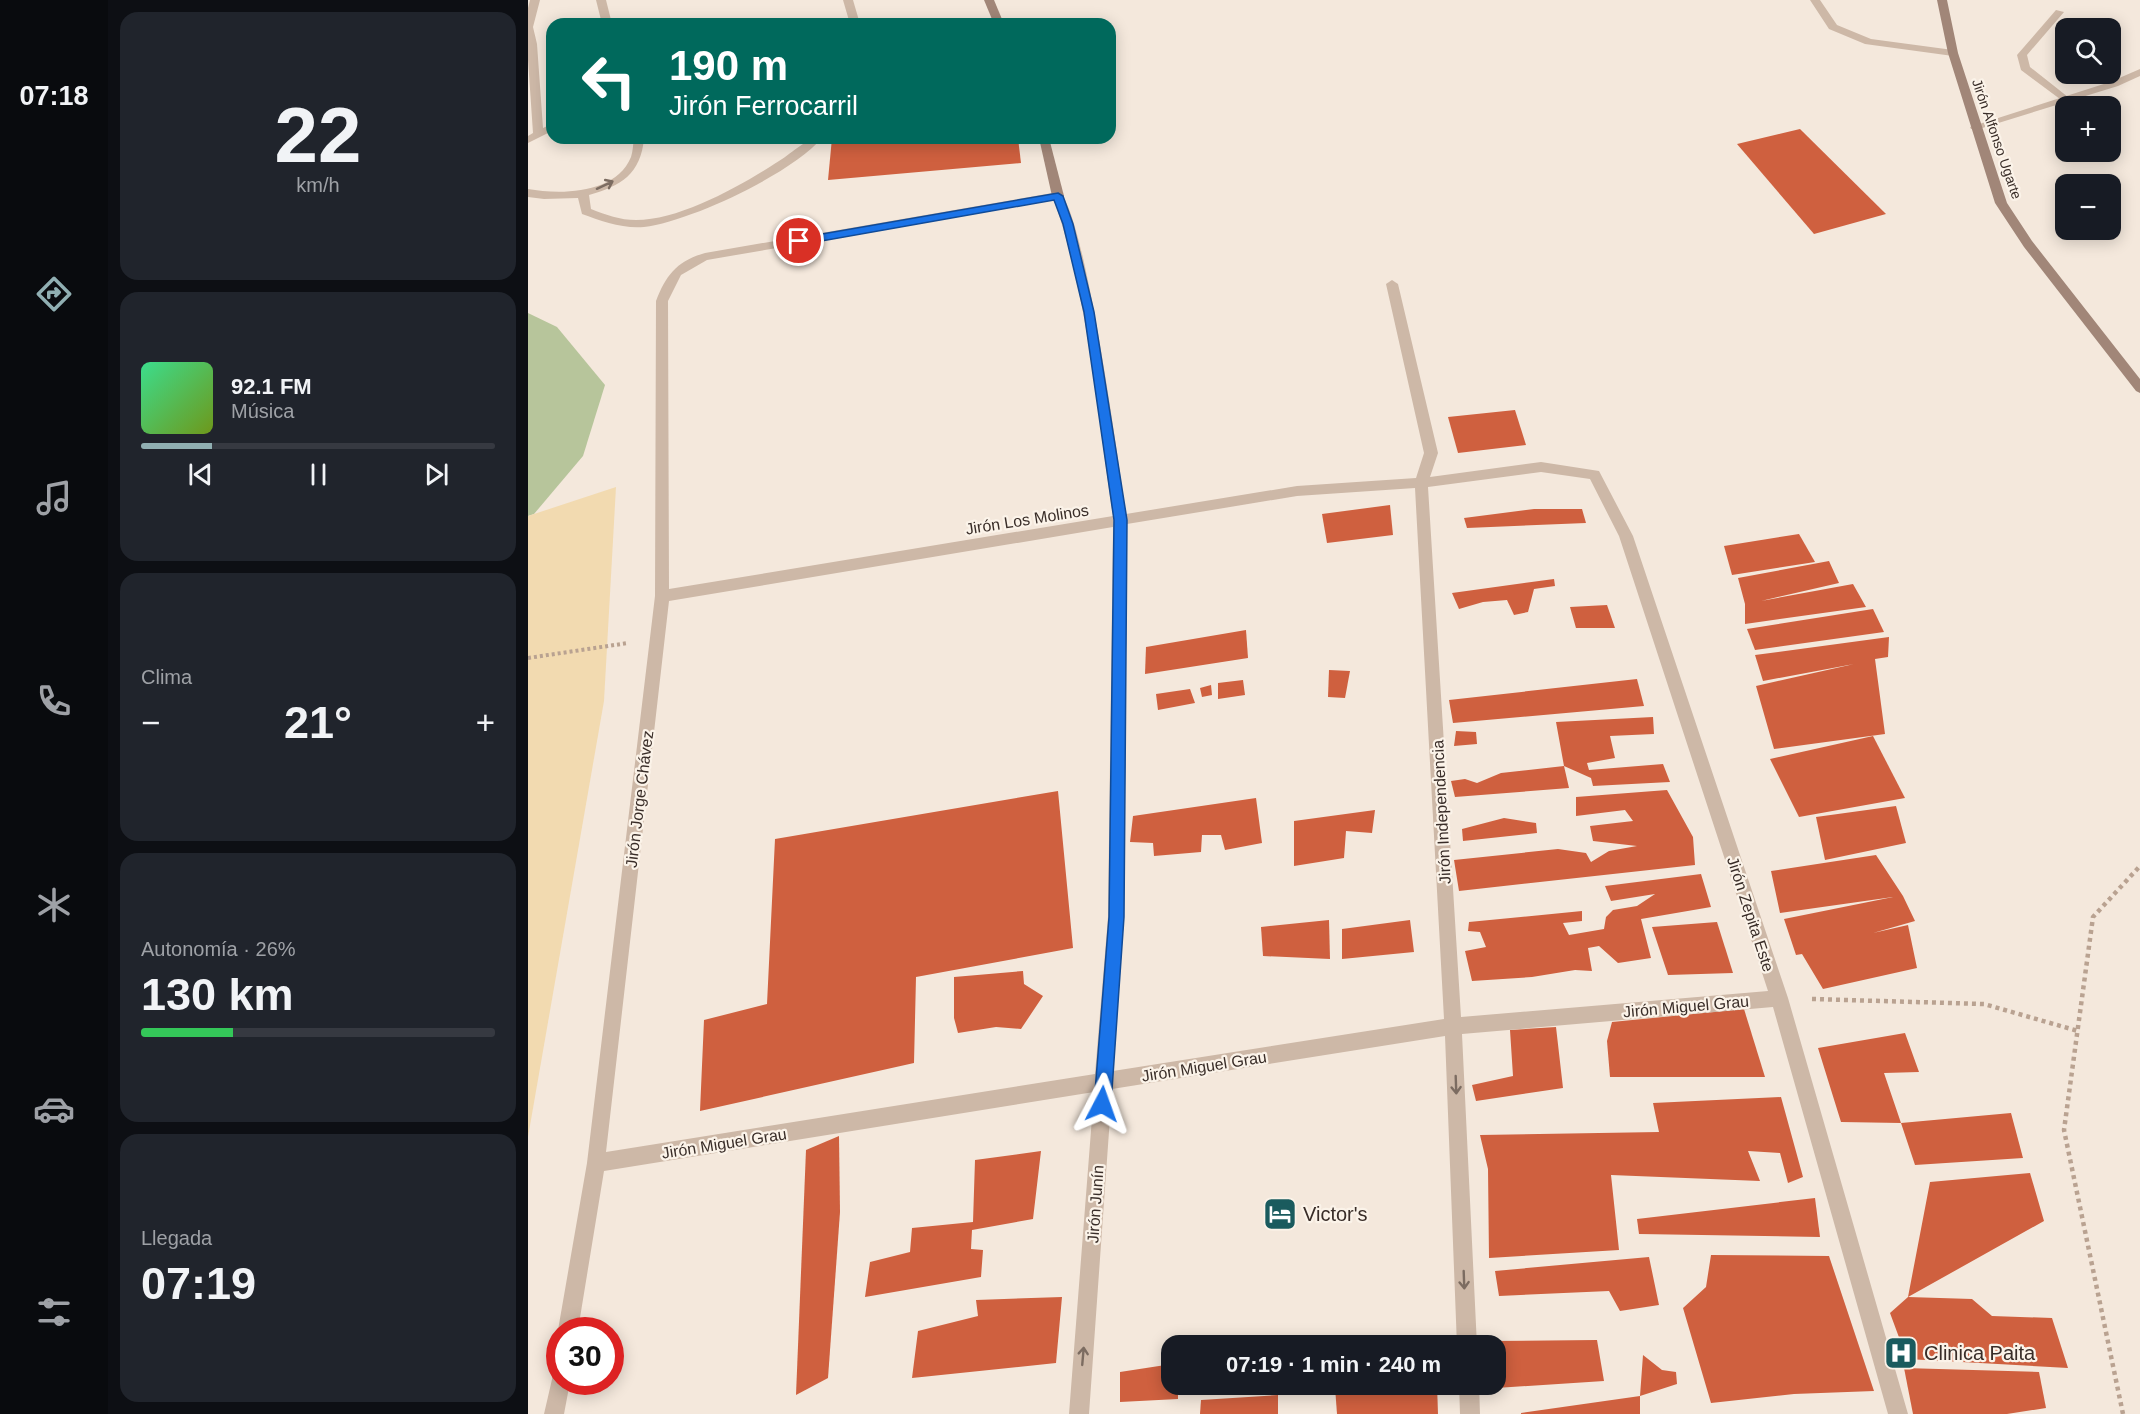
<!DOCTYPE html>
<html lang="es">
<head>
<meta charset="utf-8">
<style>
	body { margin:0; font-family:Helvetica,sans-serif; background:#20242c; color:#f1f3f6; height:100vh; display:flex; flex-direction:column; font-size:22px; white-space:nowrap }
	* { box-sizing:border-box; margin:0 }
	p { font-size:20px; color:#9ea1a6 }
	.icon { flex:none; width:33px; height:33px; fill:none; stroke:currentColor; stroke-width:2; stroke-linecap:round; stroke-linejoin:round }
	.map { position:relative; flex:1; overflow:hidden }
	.drawer { display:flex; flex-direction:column; gap:12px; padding:12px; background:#0d0f14; width:420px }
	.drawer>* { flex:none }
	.guide { position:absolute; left:18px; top:18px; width:570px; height:126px; border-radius:18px; box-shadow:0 3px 15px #0003; background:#00695c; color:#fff; overflow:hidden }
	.buttons { position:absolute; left:1527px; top:18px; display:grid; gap:12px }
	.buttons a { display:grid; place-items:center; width:66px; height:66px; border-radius:12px; background:#171b24; box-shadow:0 3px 15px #0003; font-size:30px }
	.speed { position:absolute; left:18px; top:1317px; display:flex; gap:12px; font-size:30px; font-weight:700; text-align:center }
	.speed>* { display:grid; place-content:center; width:78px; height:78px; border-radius:50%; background:#171b24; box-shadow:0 3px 15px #0003; line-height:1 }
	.speed .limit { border:9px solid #d22; background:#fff; color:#111 }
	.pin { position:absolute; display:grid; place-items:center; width:51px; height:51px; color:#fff; margin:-26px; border:3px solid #fff; border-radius:50%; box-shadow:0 2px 6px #0007 }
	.me { position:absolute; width:66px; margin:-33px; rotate:4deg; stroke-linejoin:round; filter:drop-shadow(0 0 4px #0008) }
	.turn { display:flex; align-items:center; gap:21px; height:126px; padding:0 24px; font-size:27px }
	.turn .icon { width:78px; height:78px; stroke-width:2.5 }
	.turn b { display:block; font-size:42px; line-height:51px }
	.big { font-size:45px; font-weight:800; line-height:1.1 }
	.drawer .tile { flex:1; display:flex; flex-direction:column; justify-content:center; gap:9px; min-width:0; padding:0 21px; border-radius:18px; background:#20242c }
	.drawer .dial { align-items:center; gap:0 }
	.dial b { font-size:78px; line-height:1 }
	.song { display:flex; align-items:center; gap:18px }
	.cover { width:72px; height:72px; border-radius:9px; background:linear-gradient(135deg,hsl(150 70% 55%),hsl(80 70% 35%)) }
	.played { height:6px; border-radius:3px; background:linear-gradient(90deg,#90afb2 20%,#363941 20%) }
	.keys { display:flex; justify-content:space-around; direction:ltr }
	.heat { display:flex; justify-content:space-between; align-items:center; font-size:33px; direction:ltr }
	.charge { height:9px; border-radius:4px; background:linear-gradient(90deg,#34c759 26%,#363941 0) }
	.trip { position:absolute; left:633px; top:1335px; width:345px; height:60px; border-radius:18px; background:#171b24; box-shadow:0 3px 15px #0003; font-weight:800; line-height:60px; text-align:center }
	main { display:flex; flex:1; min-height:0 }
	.tabs { display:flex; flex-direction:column; width:108px; justify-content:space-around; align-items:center; background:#090b0e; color:#9ea1a6 }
	.tabs .icon { width:42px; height:42px }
	.tabs .active { color:#90afb2 }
	.tabs b { font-size:27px; color:#f1f3f6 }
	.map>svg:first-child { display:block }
	.green { fill:#b7c59b }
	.sand { fill:#f2dab0 }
	.building { fill:#cf603f }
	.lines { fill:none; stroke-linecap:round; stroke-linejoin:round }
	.path-far1 { stroke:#b9a291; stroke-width:4; stroke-dasharray:3 3; stroke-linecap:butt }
	.path { stroke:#b9a291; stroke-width:4.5; stroke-dasharray:4 4; stroke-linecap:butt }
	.service { fill:#cdb8a7; fill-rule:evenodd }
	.minor { fill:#cdb8a7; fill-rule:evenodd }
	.secondary { fill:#a18678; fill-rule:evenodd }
	.oneway { stroke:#7c6c61 }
	.route { fill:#1a73e8; stroke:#114b97; stroke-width:1.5 }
	.labels { text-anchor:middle; stroke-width:4.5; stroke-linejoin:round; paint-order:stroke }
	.far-street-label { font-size:14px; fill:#392d28; stroke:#fbf3e9 }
	.street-label { font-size:16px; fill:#392d28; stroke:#fbf3e9 }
	.near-poi-label { font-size:20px; fill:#392d28; stroke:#fbf3e9; text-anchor:start }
</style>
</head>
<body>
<main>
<nav class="tabs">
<b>07:18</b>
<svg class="icon active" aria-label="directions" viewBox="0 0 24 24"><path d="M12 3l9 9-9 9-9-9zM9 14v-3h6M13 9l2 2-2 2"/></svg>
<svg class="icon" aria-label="music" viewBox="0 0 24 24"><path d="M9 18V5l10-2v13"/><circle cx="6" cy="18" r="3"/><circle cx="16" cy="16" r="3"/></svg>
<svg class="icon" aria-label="phone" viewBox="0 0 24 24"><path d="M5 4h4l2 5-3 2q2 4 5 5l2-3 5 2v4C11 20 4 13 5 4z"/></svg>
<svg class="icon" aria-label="climate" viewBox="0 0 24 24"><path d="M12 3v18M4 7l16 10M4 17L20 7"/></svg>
<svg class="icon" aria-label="car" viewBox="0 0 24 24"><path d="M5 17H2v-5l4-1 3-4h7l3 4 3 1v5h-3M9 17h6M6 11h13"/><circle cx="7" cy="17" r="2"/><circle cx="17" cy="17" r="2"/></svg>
<svg class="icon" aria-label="filters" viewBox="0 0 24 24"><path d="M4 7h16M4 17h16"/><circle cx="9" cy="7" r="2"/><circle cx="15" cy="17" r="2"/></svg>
</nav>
<section class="drawer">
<div class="tile dial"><b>22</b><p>km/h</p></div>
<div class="tile">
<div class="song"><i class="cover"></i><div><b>92.1 FM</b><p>Música</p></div></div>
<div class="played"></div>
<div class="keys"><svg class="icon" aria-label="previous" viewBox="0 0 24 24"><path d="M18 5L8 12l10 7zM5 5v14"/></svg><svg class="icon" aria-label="pause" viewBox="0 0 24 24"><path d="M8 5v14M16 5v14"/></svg><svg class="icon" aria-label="next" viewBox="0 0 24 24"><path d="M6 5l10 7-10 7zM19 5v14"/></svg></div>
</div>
<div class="tile"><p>Clima</p>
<div class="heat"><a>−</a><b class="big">21°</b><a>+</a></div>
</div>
<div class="tile"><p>Autonomía · 26%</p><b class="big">130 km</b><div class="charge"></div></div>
<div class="tile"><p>Llegada</p><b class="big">07:19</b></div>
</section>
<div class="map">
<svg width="1612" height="1414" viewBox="0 0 1612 1414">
	<rect width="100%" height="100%" fill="#f4e8dc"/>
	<path class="green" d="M 0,313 L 29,327 L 77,385 L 55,456 L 6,514 L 0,516 Z"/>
	<path class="sand" d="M 88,487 L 76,701 L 0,1137 L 0,516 Z"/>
	<g class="building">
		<path d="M 1272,129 L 1358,214 L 1286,234 L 1209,144 Z"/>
		<path d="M 304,138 L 490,138 L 493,163 L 300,180 Z"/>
		<path d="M 987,410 L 998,445 L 930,453 L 920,417 Z"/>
		<path d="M 862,505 L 865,535 L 799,543 L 794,514 Z"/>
		<path d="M 1006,509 L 1054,509 L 1058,523 L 939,528 L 936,518 Z"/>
		<path d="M 1271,534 L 1287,562 L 1204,575 L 1196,546 Z"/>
		<path d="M 1301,561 L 1311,583 L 1233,601 L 1325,584 L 1338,607 L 1217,624 L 1217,604 L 1210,578 Z"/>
		<path d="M 1026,579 L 1027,586 L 1006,589 L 1000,612 L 986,615 L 979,600 L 955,602 L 931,609 L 924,593 Z"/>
		<path d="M 1079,605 L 1087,628 L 1048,628 L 1042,607 Z"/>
		<path d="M 1345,609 L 1356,632 L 1227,650 L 1219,629 Z"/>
		<path d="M 718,630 L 720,658 L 617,674 L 618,647 Z"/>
		<path d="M 1361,637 L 1360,657 L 1347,659 L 1357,734 L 1246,749 L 1228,686 L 1326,664 L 1235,681 L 1227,655 Z"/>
		<path d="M 801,670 L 822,671 L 817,698 L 800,697 Z"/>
		<path d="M 1109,679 L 1116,706 L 925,723 L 921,700 Z"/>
		<path d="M 715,680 L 717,695 L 690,699 L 690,683 Z"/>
		<path d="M 683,685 L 684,695 L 674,697 L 672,688 Z"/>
		<path d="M 662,689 L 667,703 L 630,710 L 628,694 Z"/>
		<path d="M 1125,717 L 1126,734 L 1082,736 L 1087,758 L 1059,763 L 1061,770 L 1135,764 L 1142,782 L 1065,786 L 1063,778 L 1036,766 L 1041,788 L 927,797 L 923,781 L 937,779 L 949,783 L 973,773 L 1036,766 L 1028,722 Z"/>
		<path d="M 928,731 L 948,732 L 949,744 L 926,746 Z"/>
		<path d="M 1345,736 L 1377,798 L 1271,817 L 1242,759 Z"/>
		<path d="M 1139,790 L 1165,837 L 1167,865 L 931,891 L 926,860 L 1030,849 L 1058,853 L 1063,862 L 1081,851 L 1109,846 L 1065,841 L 1062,826 L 1105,821 L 1097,810 L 1048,816 L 1048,797 Z"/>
		<path d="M 530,791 L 545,948 L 388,977 L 386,1063 L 172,1111 L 176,1020 L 239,1004 L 247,839 Z"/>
		<path d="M 728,798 L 734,843 L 697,850 L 693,835 L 674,835 L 673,852 L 626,856 L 625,843 L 602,842 L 605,816 Z"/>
		<path d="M 1368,806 L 1378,843 L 1297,860 L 1288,817 Z"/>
		<path d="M 847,810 L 844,833 L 818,831 L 816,858 L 766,866 L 766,821 Z"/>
		<path d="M 976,818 L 1008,823 L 1009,833 L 935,841 L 934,829 Z"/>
		<path d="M 1348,855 L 1375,896 L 1387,921 L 1345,933 L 1380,925 L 1389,968 L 1295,989 L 1274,954 L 1268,955 L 1256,919 L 1365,897 L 1252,913 L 1243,871 Z"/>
		<path d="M 1173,874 L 1183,907 L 1113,919 L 1123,958 L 1090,963 L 1071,946 L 1060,948 L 1064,971 L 1047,970 L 1004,977 L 944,981 L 937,951 L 958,947 L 952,932 L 940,931 L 941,922 L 1054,911 L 1054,921 L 1035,923 L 1041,935 L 1076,929 L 1078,917 L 1085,910 L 1109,906 L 1127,894 L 1083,901 L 1077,886 Z"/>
		<path d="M 801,920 L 802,959 L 735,956 L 733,927 Z"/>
		<path d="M 882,920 L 886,952 L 814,959 L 814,929 Z"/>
		<path d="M 1189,922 L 1205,973 L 1140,975 L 1124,927 Z"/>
		<path d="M 495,971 L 496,984 L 515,996 L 493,1029 L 468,1027 L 430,1033 L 426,1018 L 426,977 Z"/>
		<path d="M 1216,1009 L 1237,1077 L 1082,1077 L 1079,1041 L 1084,1022 Z"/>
		<path d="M 1028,1027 L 1035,1088 L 948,1101 L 944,1085 L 985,1076 L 982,1030 Z"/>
		<path d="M 1377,1033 L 1391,1072 L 1356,1073 L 1373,1123 L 1313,1122 L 1290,1048 Z"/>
		<path d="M 1253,1097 L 1275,1177 L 1260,1183 L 1252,1153 L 1220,1151 L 1232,1181 L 1083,1175 L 1091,1250 L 961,1258 L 960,1169 L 952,1135 L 1131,1132 L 1125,1103 Z"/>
		<path d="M 1483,1113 L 1495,1158 L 1387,1165 L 1373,1123 Z"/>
		<path d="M 311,1136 L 312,1212 L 300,1378 L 268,1395 L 278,1150 Z"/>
		<path d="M 513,1151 L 505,1219 L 444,1230 L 443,1249 L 455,1250 L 453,1277 L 337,1297 L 342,1262 L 382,1252 L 384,1228 L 445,1222 L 447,1160 Z"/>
		<path d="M 1502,1173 L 1516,1221 L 1380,1297 L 1444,1299 L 1464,1316 L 1524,1318 L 1540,1368 L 1379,1359 L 1362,1313 L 1380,1297 L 1402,1182 Z"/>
		<path d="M 1287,1198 L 1292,1237 L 1111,1234 L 1109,1219 Z"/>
		<path d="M 1183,1255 L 1301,1256 L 1346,1391 L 1266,1394 L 1183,1403 L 1155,1308 L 1178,1287 Z"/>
		<path d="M 1121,1257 L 1131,1305 L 1092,1311 L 1081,1291 L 971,1296 L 967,1271 Z"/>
		<path d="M 534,1297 L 528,1363 L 384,1378 L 390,1331 L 450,1316 L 448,1300 Z"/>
		<path d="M 1069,1340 L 1076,1381 L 968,1388 L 968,1346 L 964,1346 L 963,1341 Z"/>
		<path d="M 1115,1355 L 1134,1370 L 1148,1372 L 1149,1384 L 1112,1396 Z"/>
		<path d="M 644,1364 L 644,1384 L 650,1384 L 650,1399 L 592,1402 L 592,1372 Z"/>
		<path d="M 1376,1368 L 1511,1372 L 1518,1408 L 1479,1414 L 1385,1414 Z"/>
		<path d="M 819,1384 L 909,1384 L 910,1414 L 809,1414 L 807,1387 Z"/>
		<path d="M 750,1395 L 750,1414 L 672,1414 L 673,1400 Z"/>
		<path d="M 1112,1396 L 1112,1414 L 993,1414 L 993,1413 Z"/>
	</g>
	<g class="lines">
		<path class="path-far1" d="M 0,658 L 100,643"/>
		<g class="path">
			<path d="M 1284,999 L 1456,1004 L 1550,1031"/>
			<path d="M 1595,1414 L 1536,1130 L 1565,917 L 1612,866"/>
		</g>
		<g class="service">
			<path d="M 2,0 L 12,0 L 5,27 L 9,44 L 15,128 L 24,124 L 24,131 L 0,143 L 0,136 L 5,133 L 0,60 L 0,8 Z"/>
			<path d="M 68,0 L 78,0 L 84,24 L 74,24 Z"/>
			<path d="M 315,0 L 325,0 L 332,24 L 322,24 Z"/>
			<path d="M 1282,0 L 1292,0 L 1309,25 L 1343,39 L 1425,50 L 1430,53 L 1425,56 L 1337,44 L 1301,29 Z"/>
			<path d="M 1528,10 L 1536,12 L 1499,55 L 1502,67 L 1540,97 L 1540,101 L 1536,102 L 1493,70 L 1489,55 Z"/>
			<path d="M 106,138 L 116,138 C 113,174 93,186 61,195 L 63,209 C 78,215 92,220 108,220 C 153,220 214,185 251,161 C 266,152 277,138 294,138 C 263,174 163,221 116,227 C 95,229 73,221 54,214 L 50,198 L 16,199 L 0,197 L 0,189 C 33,195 88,194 103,157 C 105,151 105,144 106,138 Z"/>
		</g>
		<g class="minor">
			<path d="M 1612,69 L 1612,76 L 1590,86 L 1451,129 L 1443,129 L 1442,127 L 1582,82 Z"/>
			<path d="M 530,192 C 556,201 592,474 598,514 L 769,486 L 888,478 L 896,453 L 858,284 L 864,280 L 870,284 L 910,453 L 902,477 L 1013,462 L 1071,471 L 1105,536 L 1260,998 L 1380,1414 L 1360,1414 L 1245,1007 L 934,1034 L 949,1346 L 929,1346 L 917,1036 L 584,1089 L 561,1414 L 541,1414 L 566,1092 L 76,1171 L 50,1330 L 32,1330 L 32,1333 L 30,1330 L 59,1163 L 127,596 L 128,301 C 138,275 149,261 177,253 ZM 526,200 C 561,301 569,411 585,516 L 141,589 L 140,301 L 153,275 L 179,260 ZM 1013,472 L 1062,479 L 1091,536 L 1240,991 L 933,1017 L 900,487 ZM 887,488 L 916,1019 L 585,1071 L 596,917 L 599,524 L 769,496 ZM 585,527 L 580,917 L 567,1074 L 78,1152 L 141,601 Z"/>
			<path d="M 32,1372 L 32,1382 L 42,1382 L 36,1414 L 16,1414 L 25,1375 Z"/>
			<path d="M 931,1384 L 951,1384 L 952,1414 L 932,1414 Z"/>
		</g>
		<g class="secondary">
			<path d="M 456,0 L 466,0 L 476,24 L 466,24 Z"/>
			<path d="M 1409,0 L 1419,0 L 1430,53 L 1479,203 L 1504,241 L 1612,379 L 1612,393 L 1608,391 L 1496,247 L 1467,203 L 1420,53 Z"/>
			<path d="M 511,138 L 521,138 L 536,196 L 534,199 L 530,200 L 524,196 Z"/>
		</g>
	</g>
	<defs><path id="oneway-shaft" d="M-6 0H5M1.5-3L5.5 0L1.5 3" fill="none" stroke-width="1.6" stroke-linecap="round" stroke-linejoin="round" transform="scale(1.5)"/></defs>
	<g class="oneway">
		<use href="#oneway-shaft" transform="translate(77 185) rotate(-25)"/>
		<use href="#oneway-shaft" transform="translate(928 1085) rotate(88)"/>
		<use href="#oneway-shaft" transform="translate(936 1280) rotate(88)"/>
		<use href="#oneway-shaft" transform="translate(555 1356) rotate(-85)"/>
	</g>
	<path class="route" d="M 530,193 L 535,196 L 545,224 L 566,312 L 599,520 L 596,917 L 583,1104 L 580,1109 L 574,1112 L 569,1109 L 566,1104 L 581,917 L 586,520 L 556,312 L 535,224 L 526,200 L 271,245 L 266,241 L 271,238 Z"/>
	<defs>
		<symbol id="hotel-square" viewBox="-11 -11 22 22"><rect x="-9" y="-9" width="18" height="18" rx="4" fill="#1a5b5e" stroke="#fbf3e9"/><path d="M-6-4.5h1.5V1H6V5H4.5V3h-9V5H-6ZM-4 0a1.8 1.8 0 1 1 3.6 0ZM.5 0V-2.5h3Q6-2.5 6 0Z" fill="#fff"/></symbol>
		<symbol id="hospital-square" viewBox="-11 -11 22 22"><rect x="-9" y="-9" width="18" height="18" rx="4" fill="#1a5b5e" stroke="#fbf3e9"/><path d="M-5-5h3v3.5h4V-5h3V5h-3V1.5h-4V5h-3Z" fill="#fff"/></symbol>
	</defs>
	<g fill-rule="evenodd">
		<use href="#hotel-square" x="733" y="1195" width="38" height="38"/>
		<use href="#hospital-square" x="1354" y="1334" width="38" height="38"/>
	</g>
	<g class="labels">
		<g class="far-street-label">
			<text transform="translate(1469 139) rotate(71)" y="5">Jirón Alfonso Ugarte</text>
		</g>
		<g class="street-label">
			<text transform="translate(499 519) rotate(-9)" y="6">Jirón Los Molinos</text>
			<text transform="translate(111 799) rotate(-83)" y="6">Jirón Jorge Chávez</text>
			<text transform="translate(913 812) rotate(-93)" y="6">Jirón Independencia</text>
			<text transform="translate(1223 914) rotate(72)" y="6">Jirón Zepita Este</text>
			<text transform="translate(1158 1006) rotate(-5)" y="6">Jirón Miguel Grau</text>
			<text transform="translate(676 1066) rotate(-9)" y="6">Jirón Miguel Grau</text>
			<text transform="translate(196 1143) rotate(-9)" y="6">Jirón Miguel Grau</text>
			<text transform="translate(567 1204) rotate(-86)" y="6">Jirón Junín</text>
		</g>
		<g class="near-poi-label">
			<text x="775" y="1221">Victor's</text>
			<text x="1396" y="1360">Clinica Paita</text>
		</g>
	</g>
</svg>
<div class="buttons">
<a><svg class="icon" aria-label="search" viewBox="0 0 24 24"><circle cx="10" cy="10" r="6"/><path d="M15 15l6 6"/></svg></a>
<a>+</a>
<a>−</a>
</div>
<div class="speed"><div class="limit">30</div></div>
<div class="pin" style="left:271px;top:241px;background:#d93025"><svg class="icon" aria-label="arrive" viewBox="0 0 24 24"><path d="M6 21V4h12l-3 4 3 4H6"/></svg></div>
<svg class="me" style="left:574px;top:1104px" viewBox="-20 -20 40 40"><path d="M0-17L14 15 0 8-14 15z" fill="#1a73e8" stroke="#fff" stroke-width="4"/></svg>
<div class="trip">07:19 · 1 min · 240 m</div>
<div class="guide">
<div class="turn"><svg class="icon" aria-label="left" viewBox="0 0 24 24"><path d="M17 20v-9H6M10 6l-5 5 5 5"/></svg><div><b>190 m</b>Jirón Ferrocarril</div></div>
</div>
</div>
</main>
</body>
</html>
